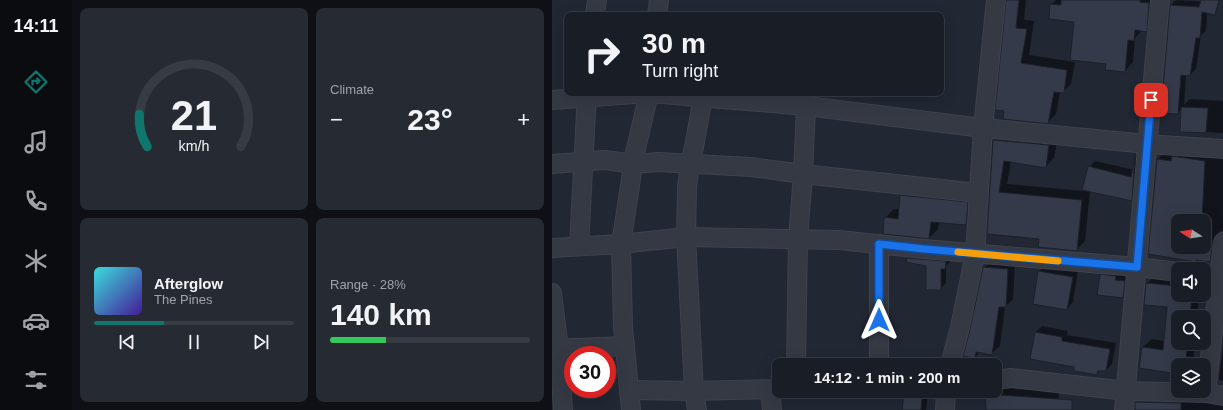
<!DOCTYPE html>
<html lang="en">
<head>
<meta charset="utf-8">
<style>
	body { margin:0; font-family:Helvetica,sans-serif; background:#262a32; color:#f1f3f6; height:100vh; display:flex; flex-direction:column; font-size:15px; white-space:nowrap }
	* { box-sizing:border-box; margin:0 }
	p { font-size:13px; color:#9fa2a7 }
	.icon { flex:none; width:22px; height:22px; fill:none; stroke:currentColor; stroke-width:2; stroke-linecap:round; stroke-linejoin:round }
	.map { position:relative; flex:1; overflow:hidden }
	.drawer { display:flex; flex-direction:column; gap:8px; padding:8px; background:#0e1015; width:480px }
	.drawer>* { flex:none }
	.banner { position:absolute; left:12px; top:12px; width:380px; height:84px; border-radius:8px; box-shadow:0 4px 16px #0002,0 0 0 1px #373b43; background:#191d26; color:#f1f3f6; overflow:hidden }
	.needle { width:26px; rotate:282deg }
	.fabs { position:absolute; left:619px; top:214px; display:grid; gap:8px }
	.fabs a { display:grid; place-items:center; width:40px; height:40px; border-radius:8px; background:#191d26; box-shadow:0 4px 16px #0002,0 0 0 1px #373b43; font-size:20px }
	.speed { position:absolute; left:12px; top:346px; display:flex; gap:8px; font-size:20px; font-weight:700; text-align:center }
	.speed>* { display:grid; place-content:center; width:52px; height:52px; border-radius:50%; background:#191d26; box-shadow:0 4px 16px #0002,0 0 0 1px #373b43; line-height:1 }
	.speed .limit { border:6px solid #d22; background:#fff; color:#111 }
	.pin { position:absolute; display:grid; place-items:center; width:34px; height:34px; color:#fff; margin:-17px; border-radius:8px; box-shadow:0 2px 6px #0006 }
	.me { position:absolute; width:44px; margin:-22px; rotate:0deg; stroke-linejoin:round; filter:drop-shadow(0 0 3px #0008) }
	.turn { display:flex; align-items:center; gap:14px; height:84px; padding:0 12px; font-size:18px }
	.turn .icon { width:52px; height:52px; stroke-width:2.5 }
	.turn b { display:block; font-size:28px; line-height:34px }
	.big { font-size:30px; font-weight:700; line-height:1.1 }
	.drawer .card { flex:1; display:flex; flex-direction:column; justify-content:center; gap:6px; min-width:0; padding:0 14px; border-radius:8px; background:#262a32 }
	.drawer .dial { align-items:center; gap:0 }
	.dial svg { height:104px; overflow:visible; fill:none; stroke:#373b43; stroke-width:7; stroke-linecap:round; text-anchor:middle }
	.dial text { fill:#f1f3f6; stroke:none }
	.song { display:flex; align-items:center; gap:12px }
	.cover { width:48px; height:48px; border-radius:6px; background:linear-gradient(135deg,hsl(180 70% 55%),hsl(260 70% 35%)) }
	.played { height:4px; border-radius:2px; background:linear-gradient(90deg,#0f766e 35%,#373b43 35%) }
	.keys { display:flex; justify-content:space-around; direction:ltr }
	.heat { display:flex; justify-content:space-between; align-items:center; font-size:22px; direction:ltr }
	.charge { height:6px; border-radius:3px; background:linear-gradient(90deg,#34c759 28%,#373b43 0) }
	.drawer .tiles { flex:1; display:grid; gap:8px; grid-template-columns:repeat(2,1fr) }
	.trip { position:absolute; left:220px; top:358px; width:230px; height:40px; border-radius:8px; background:#191d26; box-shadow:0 4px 16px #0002,0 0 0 1px #373b43; font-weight:700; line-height:40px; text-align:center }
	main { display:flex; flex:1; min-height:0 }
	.tab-bar { display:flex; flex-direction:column; width:72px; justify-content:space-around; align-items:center; background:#0a0c0f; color:#9fa2a7 }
	.tab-bar .icon { width:28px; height:28px }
	.tab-bar .active { color:#0f766e }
	.tab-bar b { font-size:18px; color:#f1f3f6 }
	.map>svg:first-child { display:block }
	.shadow { fill:#0007; fill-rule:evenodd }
	.building { fill:#343a49; stroke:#1c202a }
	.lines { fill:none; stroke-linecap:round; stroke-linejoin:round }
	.street-casing { stroke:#3e424d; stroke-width:20 }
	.street { stroke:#343944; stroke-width:18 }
	.route-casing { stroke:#114b97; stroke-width:10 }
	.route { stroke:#1a73e8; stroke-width:7 }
	.slow { stroke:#f59e0b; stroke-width:7 }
</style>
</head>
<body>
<main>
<nav class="tab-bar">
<b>14:11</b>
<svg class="icon active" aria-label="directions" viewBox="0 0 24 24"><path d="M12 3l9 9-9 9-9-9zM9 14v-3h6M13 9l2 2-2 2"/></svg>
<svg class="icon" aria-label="music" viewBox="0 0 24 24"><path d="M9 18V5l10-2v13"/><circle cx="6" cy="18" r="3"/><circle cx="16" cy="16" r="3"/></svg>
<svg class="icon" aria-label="phone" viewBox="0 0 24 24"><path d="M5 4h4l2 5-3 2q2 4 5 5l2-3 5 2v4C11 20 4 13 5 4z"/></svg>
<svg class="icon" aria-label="climate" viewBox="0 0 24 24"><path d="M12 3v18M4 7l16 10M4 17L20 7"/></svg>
<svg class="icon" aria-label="car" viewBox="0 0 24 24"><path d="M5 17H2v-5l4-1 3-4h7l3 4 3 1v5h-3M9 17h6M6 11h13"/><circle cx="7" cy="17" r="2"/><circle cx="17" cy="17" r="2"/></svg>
<svg class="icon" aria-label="filters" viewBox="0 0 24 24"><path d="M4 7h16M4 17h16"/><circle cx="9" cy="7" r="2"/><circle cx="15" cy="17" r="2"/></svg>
</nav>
<section class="drawer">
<div class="tiles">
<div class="card dial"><svg viewBox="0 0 100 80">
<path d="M14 69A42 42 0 1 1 86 69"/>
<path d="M14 69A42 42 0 0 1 8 44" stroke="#0f766e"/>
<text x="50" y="56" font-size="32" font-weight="700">21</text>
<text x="50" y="72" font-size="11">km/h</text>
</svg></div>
<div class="card"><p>Climate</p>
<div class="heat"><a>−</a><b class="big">23°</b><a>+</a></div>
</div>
<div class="card">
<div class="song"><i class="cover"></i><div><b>Afterglow</b><p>The Pines</p></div></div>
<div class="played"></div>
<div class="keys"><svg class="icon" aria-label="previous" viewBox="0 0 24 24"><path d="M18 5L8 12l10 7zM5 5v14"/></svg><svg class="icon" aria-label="pause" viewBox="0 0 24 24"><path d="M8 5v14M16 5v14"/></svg><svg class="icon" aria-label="next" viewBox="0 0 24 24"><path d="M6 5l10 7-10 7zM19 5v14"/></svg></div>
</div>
<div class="card"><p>Range · 28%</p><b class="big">140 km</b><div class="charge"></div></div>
</div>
</section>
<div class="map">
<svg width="671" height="410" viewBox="0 0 671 410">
	<rect width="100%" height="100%" fill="#212733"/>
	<g class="shadow">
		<path d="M 455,0 L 474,0 L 472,20 L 482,21 L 477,55 L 523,62 L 519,84 L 511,92 L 508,92 L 504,114 L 495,123 L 452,118 Z"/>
		<path d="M 504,0 L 604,0 L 603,22 L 594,31 L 590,30 L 583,38 L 581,62 L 573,71 L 555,63 L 523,21 L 499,5 Z"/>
		<path d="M 624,0 L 656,2 L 654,31 L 649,35 L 644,69 L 638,75 L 634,74 L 632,105 L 638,99 L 671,101 L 671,133 L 629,131 L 630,109 L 626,113 L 619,5 Z"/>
		<path d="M 451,131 L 506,136 L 502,158 L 493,167 L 459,161 L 455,184 L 531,191 L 537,167 L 543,161 L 582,170 L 584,156 L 589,151 L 585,194 L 579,200 L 538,191 L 533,241 L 524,250 L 488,238 L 436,233 L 442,140 Z"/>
		<path d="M 612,152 L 671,157 L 671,231 L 668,231 L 667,233 L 665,254 L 658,261 L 597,253 L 606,159 ZM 626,221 L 652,221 L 652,247 L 626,247 Z"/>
		<path d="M 358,186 L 424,194 L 423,215 L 414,224 L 387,222 L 386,229 L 377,238 L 333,218 L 342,209 L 347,209 L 349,195 Z"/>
		<path d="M 361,252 L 399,256 L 398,262 L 394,266 L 394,283 L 388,289 L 375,265 L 356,258 Z"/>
		<path d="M 440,260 L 463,262 L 461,299 L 453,307 L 448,346 L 440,353 L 428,352 L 423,357 L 432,268 Z"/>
		<path d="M 493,265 L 526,271 L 521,302 L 515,309 L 487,272 Z"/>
		<path d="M 556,269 L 578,275 L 577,291 L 571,297 L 549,275 Z"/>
		<path d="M 603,275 L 626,277 L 626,295 L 647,295 L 645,317 L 626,317 L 626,343 L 643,343 L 641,365 L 626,365 L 626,373 L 591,347 L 600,339 L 613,341 L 617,306 L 595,283 Z"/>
		<path d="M 490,326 L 516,331 L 515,335 L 564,343 L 560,364 L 554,370 L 549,370 L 545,374 L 523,366 L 484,332 Z"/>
		<path d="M 671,345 L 671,381 L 667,380 Z"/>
		<path d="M 443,380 L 507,390 L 506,410 L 435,410 L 434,391 L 443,391 Z"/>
		<path d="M 357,391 L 376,391 L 374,410 L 351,410 L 353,395 Z"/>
		<path d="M 593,393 L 671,396 L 671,410 L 583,410 L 584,402 Z"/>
	</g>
	<g class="building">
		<path d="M 454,0 L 467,0 L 464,28 L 475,29 L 469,63 L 515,70 L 512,93 L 502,92 L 496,124 L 451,119 L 452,111 L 443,110 Z"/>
		<path d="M 509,0 L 588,0 L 588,2 L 597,3 L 595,32 L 583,30 L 582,41 L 576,40 L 573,72 L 553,70 L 554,64 L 518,60 L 522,22 L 497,19 L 498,4 L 509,5 Z"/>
		<path d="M 649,0 L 667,0 L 663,15 L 650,12 L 648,38 L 644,38 L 638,76 L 629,75 L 626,114 L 609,113 L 618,5 L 647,7 Z"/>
		<path d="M 629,107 L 656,108 L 654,133 L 628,132 Z"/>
		<path d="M 441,140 L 497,145 L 494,168 L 452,161 L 447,192 L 530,200 L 525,251 L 486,247 L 487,239 L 435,234 Z"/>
		<path d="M 583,155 L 580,201 L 530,190 L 536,166 L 579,177 Z"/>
		<path d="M 620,156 L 653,161 L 650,221 L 626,221 L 626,247 L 660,247 L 658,262 L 644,260 L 644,262 L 596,254 L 605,159 L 619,161 Z"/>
		<path d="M 348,195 L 416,202 L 414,225 L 379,222 L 377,239 L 331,234 L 332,217 L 346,219 Z"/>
		<path d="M 355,258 L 394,261 L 393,269 L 389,269 L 389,290 L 374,290 L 374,266 L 354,262 Z"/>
		<path d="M 431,267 L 456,269 L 454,307 L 447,307 L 440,355 L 424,352 L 423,358 L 411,356 L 418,329 Z"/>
		<path d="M 486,271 L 521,277 L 515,310 L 481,304 Z"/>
		<path d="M 548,274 L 564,276 L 563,280 L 573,281 L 571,298 L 545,295 Z"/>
		<path d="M 594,283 L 626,286 L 626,295 L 640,295 L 638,317 L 626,317 L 626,343 L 636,343 L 633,365 L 626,365 L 626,374 L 587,368 L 590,347 L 611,350 L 615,307 L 592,305 Z"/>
		<path d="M 483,332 L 510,337 L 510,341 L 558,349 L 554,371 L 546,371 L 545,375 L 522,371 L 522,367 L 478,359 Z"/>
		<path d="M 433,391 L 448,391 L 449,395 L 520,400 L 520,410 L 434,410 Z"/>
		<path d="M 352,395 L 370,397 L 369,410 L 350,410 Z"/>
		<path d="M 583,402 L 629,403 L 629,410 L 583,410 Z"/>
	</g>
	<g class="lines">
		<defs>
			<g id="street">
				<path d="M 43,15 L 45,0"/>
				<path d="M 105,15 L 107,0"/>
				<path d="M 98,93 L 254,106 L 431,128 L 595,144 L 671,149"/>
				<path d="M 0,100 L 97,93"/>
				<path d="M 0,164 L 53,160 L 82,164 L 106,162 L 199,167 L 251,174 L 427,193"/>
				<path d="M 27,246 L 35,93"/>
				<path d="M 0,248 L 69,244 L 134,237 L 287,240 L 372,249 L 585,267 L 626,272"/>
				<path d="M 0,293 L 7,349 L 11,410"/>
				<path d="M 0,349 L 73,346"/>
				<path d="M 244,365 L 246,239 L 251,174 L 254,106"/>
				<path d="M 327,365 L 327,244"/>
				<path d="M 398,365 L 408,327 L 423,254 L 431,128 L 444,0"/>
				<path d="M 443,380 L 459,378 L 575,391 L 654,393 L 671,396"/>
				<path d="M 77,390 L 142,391 L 227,389"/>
				<path d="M 218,390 L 220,410"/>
				<path d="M 654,393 L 671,242"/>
				<path d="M 79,410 L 71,327 L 69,244 L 83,153 L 97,93"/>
				<path d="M 145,410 L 142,391 L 134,237 L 135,187 L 138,164 L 142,147 L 151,97"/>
				<path d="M 393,410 L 394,391"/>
				<path d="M 572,410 L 608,0"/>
			</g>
		</defs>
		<use href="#street" class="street-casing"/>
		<use href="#street" class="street"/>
	</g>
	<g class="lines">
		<defs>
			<path id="route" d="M 327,320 L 327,244 L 372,249 L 585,267 L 599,100"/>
		</defs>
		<use href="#route" class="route-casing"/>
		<use href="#route" class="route"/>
		<path class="slow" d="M 406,252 L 506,261"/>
	</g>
</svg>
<div class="fabs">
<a><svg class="needle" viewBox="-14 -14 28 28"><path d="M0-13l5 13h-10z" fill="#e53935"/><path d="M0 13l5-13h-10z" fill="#9fa2a7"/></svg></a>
<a><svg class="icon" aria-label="sound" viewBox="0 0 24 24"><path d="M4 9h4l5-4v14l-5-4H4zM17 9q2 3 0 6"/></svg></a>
<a><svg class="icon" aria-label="search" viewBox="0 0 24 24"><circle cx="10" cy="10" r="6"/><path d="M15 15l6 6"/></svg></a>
<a><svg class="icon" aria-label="layers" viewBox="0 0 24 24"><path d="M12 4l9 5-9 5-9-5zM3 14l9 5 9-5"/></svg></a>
</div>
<div class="speed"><div class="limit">30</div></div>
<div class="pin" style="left:599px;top:100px;background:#d93025"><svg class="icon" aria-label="arrive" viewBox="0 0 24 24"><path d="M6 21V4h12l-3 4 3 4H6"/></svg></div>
<svg class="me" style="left:327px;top:320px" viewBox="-20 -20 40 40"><path d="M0-17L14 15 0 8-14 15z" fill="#1a73e8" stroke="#fff" stroke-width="4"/></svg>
<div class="trip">14:12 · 1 min · 200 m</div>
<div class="banner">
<div class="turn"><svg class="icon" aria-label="right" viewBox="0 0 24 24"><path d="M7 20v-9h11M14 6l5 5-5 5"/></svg><div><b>30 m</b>Turn right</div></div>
</div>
</div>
</main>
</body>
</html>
